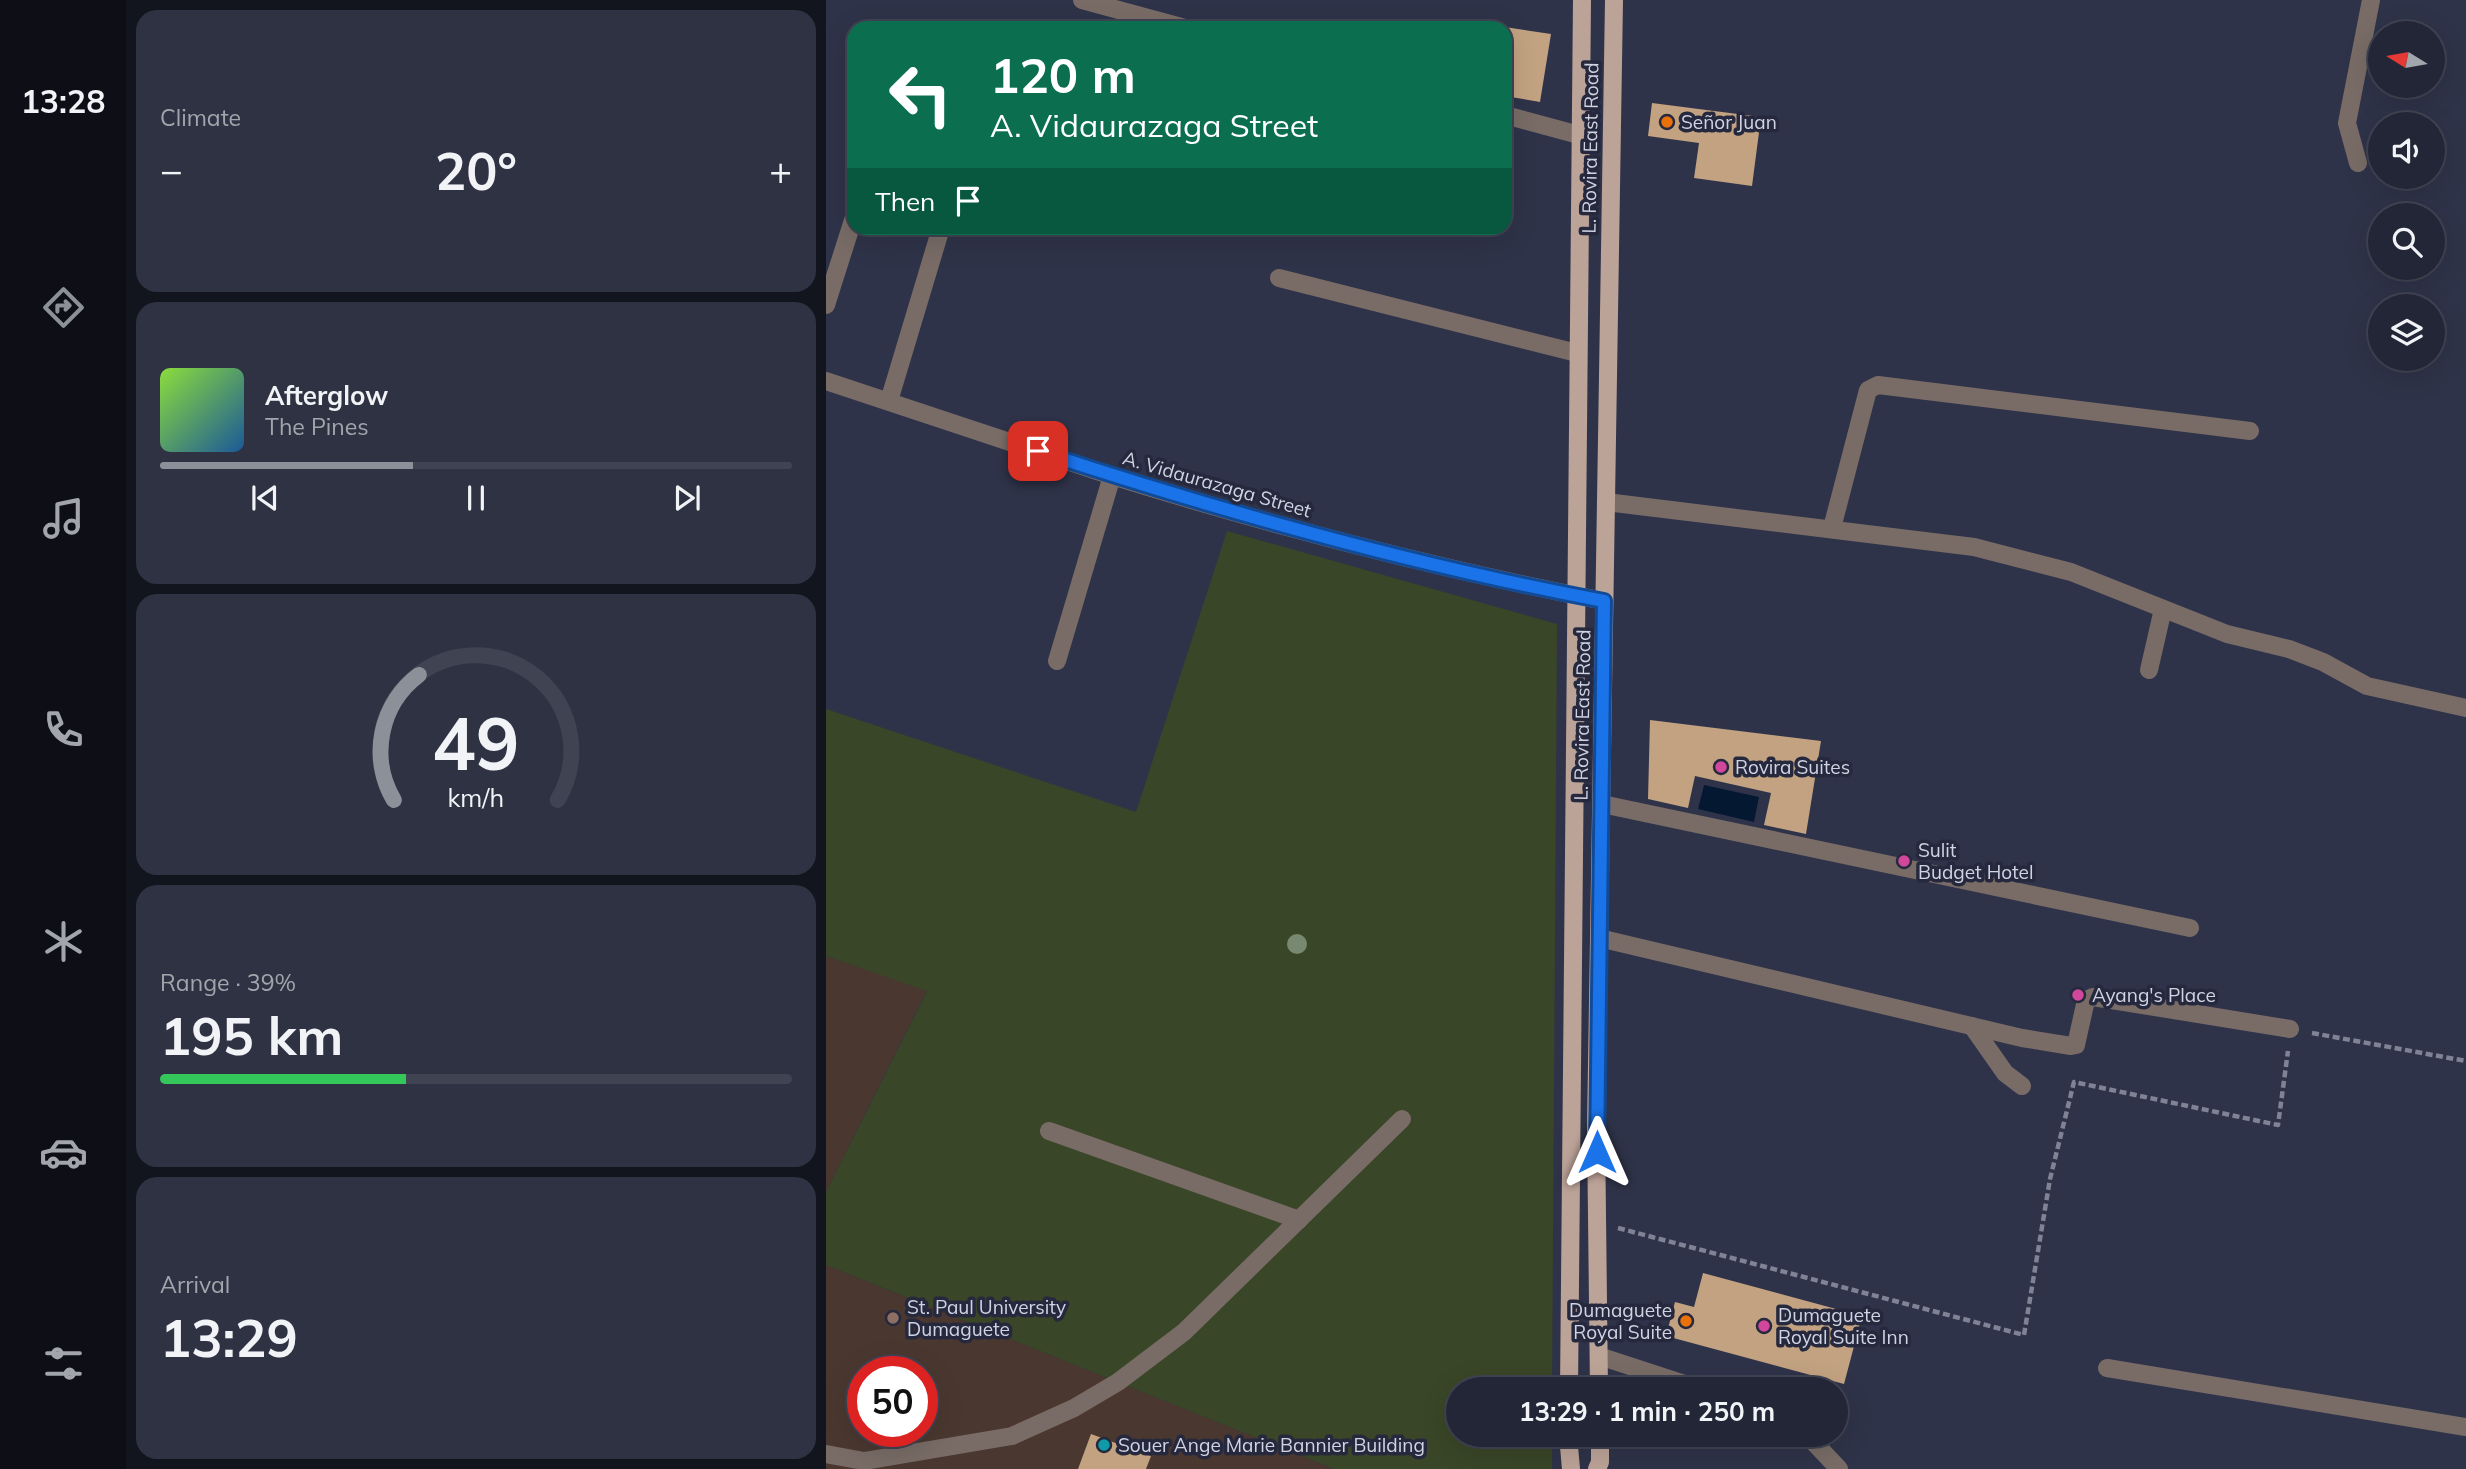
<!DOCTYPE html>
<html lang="en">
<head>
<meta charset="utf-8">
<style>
	body { margin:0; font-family:Mulish,sans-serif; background:#2f3242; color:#f1f3f6; height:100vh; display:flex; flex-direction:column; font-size:26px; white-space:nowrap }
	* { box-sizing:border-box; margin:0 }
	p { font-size:23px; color:#a3a5ad }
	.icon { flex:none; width:38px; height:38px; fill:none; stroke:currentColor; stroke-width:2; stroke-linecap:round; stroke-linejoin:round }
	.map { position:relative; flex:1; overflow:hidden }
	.drawer { display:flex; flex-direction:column; gap:10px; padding:10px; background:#13151e; width:700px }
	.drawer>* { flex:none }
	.banner { position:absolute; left:21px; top:21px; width:665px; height:214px; border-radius:21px; box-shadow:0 7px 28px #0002,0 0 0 2px #404352; background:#0b6e4f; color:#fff; overflow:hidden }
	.needle { width:46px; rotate:281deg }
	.controls { position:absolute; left:1542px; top:21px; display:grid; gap:14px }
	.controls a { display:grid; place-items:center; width:77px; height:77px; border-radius:50%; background:#232637; box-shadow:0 7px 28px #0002,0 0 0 2px #404352; font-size:35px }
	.speed { position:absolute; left:21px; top:1356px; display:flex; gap:14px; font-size:35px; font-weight:700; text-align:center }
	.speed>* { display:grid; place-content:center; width:91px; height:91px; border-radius:50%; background:#232637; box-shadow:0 7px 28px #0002,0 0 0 2px #404352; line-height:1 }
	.speed .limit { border:10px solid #d22; background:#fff; color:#111 }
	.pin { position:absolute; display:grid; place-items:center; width:60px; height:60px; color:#fff; margin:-30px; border-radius:14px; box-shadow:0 4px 10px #0006 }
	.me { position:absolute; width:77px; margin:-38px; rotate:0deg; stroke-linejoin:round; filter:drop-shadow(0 0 5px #0008) }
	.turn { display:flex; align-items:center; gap:24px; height:147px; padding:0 28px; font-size:32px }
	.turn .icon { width:91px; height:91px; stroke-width:2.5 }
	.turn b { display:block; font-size:49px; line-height:60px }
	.then { display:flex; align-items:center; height:66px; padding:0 28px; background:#0003; gap:14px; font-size:26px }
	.big { font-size:52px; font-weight:700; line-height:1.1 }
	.drawer .widget { flex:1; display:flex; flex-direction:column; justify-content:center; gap:10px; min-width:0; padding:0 24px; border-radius:21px; background:#2f3242 }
	.drawer .dial { align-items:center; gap:0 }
	.dial svg { height:182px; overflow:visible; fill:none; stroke:#404352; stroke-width:7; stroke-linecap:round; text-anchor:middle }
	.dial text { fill:#f1f3f6; stroke:none }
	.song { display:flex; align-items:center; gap:21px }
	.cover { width:84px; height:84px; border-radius:10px; background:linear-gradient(135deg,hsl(90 70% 55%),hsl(210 70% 35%)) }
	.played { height:7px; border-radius:4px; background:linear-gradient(90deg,#8c9099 40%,#404352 40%) }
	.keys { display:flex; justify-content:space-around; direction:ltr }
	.heat { display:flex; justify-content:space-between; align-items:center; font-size:38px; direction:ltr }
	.charge { height:10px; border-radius:5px; background:linear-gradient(90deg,#34c759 39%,#404352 0) }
	.trip { position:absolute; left:620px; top:1377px; width:402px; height:70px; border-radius:35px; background:#232637; box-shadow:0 7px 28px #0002,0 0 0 2px #404352; font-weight:700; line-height:70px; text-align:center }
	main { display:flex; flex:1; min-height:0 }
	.dock { display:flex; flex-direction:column; width:126px; justify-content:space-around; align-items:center; background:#0e0f16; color:#a3a5ad }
	.dock .icon { width:49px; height:49px }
	.dock .on { color:#8c9099 }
	.dock b { font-size:32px; color:#f1f3f6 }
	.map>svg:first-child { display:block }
	.education { fill:#4a3830; fill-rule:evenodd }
	.green { fill:#394627 }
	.water { fill:#041832 }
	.building { fill:#c2a281 }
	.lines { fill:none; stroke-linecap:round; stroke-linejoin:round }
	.path { stroke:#7f8395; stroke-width:4.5; stroke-dasharray:7 3.5; stroke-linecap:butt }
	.minor { stroke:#796c67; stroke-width:18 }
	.major { stroke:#bca398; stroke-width:18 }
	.tree { fill:#788971 }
	.route-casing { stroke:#114b97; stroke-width:18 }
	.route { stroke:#1a73e8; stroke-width:12 }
	.food-dot { fill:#e8710a; stroke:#26293e; stroke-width:2.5 }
	.hotel-dot { fill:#d1479c; stroke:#26293e; stroke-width:2.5 }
	.education-dot { fill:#8d6e63; stroke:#26293e; stroke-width:2.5 }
	.culture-dot { fill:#0f9aa8; stroke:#26293e; stroke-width:2.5 }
	.labels { text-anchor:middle; stroke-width:7; stroke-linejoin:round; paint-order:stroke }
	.poi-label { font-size:19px; fill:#d0d3e1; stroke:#26293e; text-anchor:start }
	.street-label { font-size:19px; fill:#d0d3e1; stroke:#26293e }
</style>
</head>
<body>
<main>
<nav class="dock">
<b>13:28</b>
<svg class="icon on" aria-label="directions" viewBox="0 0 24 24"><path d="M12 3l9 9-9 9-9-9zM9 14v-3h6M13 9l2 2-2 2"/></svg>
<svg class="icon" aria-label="music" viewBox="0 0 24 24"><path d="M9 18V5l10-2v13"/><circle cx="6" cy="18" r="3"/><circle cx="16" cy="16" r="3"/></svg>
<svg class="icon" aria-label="phone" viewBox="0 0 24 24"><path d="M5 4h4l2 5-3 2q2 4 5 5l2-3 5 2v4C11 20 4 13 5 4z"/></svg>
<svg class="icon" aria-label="climate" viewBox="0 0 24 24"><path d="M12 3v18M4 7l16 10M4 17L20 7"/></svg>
<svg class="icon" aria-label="car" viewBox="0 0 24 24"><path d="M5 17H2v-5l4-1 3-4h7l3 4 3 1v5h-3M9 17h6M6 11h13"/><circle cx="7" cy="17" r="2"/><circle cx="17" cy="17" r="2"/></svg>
<svg class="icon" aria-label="filters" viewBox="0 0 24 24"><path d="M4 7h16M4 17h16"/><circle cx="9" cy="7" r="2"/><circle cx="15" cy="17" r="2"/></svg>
</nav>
<section class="drawer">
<div class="widget"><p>Climate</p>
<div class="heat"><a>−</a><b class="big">20°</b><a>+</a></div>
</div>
<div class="widget">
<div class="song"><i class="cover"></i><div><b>Afterglow</b><p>The Pines</p></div></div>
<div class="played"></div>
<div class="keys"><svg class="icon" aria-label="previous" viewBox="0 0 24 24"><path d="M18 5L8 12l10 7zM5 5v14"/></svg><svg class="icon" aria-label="pause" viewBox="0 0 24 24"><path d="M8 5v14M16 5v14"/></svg><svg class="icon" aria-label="next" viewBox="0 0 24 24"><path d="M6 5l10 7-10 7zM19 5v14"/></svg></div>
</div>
<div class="widget dial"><svg viewBox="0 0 100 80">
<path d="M14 69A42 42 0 1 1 86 69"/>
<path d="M14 69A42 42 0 0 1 25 14" stroke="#8c9099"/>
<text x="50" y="56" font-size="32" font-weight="700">49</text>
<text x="50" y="72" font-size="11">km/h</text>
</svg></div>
<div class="widget"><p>Range · 39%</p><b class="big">195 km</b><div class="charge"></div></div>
<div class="widget"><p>Arrival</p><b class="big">13:29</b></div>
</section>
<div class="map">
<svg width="1640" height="1469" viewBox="0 0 1640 1469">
	<rect width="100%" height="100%" fill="#2f3349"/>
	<g class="education">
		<path d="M 0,956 L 101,990 L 0,1192 Z"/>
		<path d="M 0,1265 L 292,1382 L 508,1469 L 0,1469 ZM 37,1372 L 96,1372 L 96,1432 L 37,1432 Z"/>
	</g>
	<path class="green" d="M 401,531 L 731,624 L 726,1389 L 632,1390 L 632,1435 L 726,1435 L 726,1469 L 508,1469 L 0,1265 L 0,1192 L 101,991 L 0,956 L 0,709 L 310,812 Z"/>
	<path class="water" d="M 878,785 L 933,797 L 928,822 L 872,809 Z"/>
	<g class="building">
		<path d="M 679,27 L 725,34 L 714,102 L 679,96 Z"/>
		<path d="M 826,103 L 935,117 L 926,186 L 868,178 L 873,143 L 822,136 Z"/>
		<path d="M 824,720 L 995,741 L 980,834 L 938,825 L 945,793 L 869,776 L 862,808 L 822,799 Z"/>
		<path d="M 877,1273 L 1036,1316 L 1018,1384 L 840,1336 L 849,1302 L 868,1307 Z"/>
		<path d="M 265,1434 L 325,1456 L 320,1469 L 252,1469 Z"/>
	</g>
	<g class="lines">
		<g class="path">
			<path d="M 1486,1033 L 1640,1061"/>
			<path d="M 792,1228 L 1198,1335 L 1224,1179 L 1248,1082 L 1452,1125 L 1462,1051"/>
		</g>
		<g class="minor">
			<path d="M 256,0 L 359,28"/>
			<path d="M 679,115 L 753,135"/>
			<path d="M 1532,163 L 1521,123 L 1545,0"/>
			<path d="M 453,278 L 751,353"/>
			<path d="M 0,305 L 28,217"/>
			<path d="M 0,381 C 96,412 190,445 286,476 C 447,526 613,569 778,601"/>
			<path d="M 63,401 L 115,228"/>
			<path d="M 780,502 L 1148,547 L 1245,572 L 1401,634 L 1463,649 L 1497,662 L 1541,686 L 1640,708"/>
			<path d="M 1006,528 L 1042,390 L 1052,385 L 1424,431"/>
			<path d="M 231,661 L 286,476"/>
			<path d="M 1323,670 L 1337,609"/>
			<path d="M 776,804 L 1364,928"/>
			<path d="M 773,938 L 1196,1038 L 1245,1046 L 1250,1045 L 1260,1000 L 1267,997 L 1464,1029"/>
			<path d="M 1146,1026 L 1179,1073 L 1196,1086"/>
			<path d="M 223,1131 L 473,1220"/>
			<path d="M 773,1356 L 877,1390"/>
			<path d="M 1281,1368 L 1640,1427"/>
			<path d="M 981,1435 L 1013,1469"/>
			<path d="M 0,1454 L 38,1461 L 186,1436 L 248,1408 L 292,1382 L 358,1332 L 576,1119"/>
		</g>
		<g class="major">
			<path d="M 743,1390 L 756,0"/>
			<path d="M 773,1390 L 770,1128 L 788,0"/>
			<path d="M 742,1435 L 745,1469"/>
			<path d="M 771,1469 L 774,1462 L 774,1435"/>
		</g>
	</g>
	<circle class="tree" cx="471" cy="944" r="10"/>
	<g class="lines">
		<defs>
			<path id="route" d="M 212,451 C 397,512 587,565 778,601 L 771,1152"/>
		</defs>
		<use href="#route" class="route-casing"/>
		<use href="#route" class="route"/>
	</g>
	<g class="food-dot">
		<circle cx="841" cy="122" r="7"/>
		<circle cx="860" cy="1321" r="7"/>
	</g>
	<g class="hotel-dot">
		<circle cx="895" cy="767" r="7"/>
		<circle cx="1078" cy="861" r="7"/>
		<circle cx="1252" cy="995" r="7"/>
		<circle cx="938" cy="1326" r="7"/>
	</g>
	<circle class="education-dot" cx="67" cy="1318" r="7"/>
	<circle class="culture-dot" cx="278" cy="1445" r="7"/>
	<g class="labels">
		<g class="poi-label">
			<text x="855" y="129">Señor Juan</text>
			<text x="909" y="774">Rovira Suites</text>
			<text x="1092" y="857">Sulit<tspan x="1092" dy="22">Budget Hotel</tspan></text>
			<text x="1266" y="1002">Ayang's Place</text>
			<text x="81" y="1314">St. Paul University<tspan x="81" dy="22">Dumaguete</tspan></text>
			<text x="846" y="1317" text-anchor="end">Dumaguete<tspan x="846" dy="22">Royal Suite</tspan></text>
			<text x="952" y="1322">Dumaguete<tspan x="952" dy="22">Royal Suite Inn</tspan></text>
			<text x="292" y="1452">Souer Ange Marie Bannier Building</text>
		</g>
		<g class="street-label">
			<text transform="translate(764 148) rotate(-89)" y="7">L. Rovira East Road</text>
			<text transform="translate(391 484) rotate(16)" y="7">A. Vidaurazaga Street</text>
			<text transform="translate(756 715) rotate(-89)" y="7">L. Rovira East Road</text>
		</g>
	</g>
</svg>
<div class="controls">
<a><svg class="needle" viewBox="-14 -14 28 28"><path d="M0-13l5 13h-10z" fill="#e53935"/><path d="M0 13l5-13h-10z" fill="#a3a5ad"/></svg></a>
<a><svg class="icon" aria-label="sound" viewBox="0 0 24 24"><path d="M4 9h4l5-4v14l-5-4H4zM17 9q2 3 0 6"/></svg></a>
<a><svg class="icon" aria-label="search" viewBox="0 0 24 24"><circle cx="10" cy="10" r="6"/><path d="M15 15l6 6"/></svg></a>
<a><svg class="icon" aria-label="layers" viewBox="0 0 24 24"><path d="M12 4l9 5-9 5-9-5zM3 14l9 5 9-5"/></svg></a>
</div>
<div class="speed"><div class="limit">50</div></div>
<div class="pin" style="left:212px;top:451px;background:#d93025"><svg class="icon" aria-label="arrive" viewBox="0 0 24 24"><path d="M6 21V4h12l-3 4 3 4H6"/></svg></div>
<svg class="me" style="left:771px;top:1152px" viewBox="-20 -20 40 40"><path d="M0-17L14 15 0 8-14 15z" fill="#1a73e8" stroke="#fff" stroke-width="4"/></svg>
<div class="trip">13:29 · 1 min · 250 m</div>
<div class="banner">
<div class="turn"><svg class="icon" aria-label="left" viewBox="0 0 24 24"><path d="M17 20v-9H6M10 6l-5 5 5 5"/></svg><div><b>120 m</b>A. Vidaurazaga Street</div></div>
<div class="then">Then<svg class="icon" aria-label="arrive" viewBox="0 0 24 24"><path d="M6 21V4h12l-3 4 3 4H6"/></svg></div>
</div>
</div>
</main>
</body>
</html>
